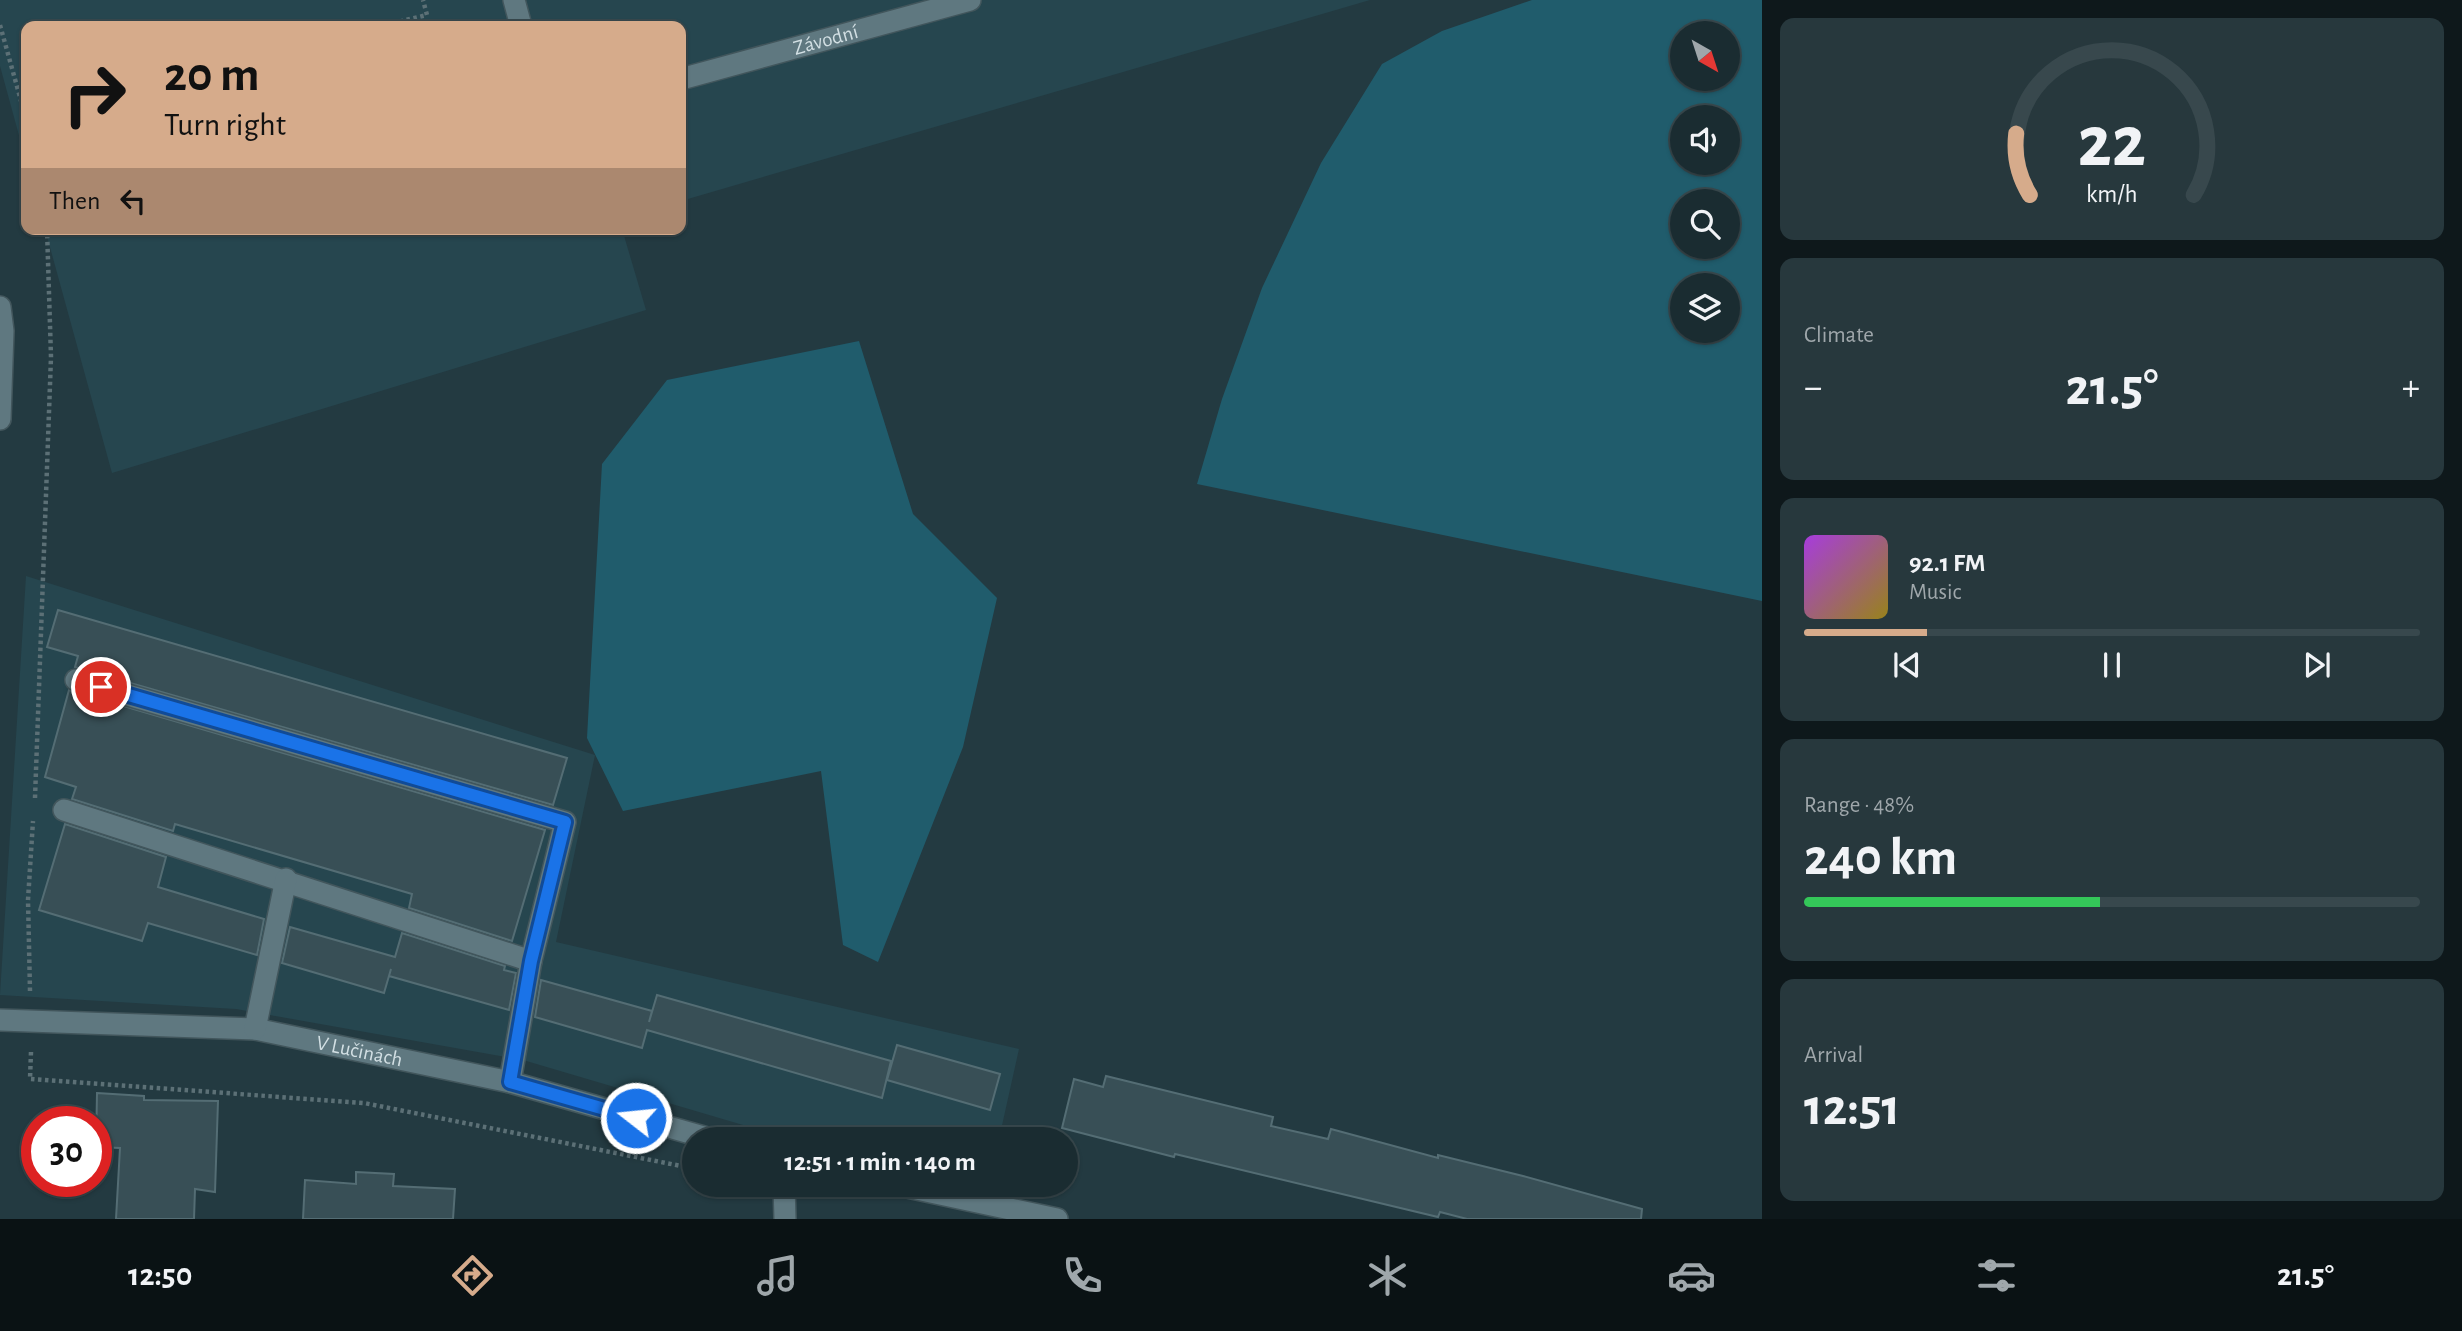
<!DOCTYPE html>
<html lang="en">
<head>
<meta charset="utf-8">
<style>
	body { margin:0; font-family:"Alegreya Sans",sans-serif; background:#27383d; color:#f1f3f6; height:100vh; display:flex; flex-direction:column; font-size:26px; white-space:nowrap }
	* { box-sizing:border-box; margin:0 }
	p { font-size:23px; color:#9fa7ab }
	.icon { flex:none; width:38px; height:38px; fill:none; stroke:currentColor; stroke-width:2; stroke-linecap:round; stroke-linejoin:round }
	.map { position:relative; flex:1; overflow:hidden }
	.side { display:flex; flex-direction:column; gap:18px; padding:18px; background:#0e181b; width:700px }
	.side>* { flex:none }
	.guide { position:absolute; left:21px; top:21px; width:665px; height:214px; border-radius:14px; box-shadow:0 2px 5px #0004,0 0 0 2px #38484d; background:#d6ab8b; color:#111; overflow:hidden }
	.needle { width:46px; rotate:141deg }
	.buttons { position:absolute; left:1670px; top:21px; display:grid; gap:14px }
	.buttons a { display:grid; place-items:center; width:70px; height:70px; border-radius:50%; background:#1a2c31; box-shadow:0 2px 5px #0004,0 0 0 2px #38484d; font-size:35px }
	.speed { position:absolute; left:21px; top:1106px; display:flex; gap:14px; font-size:35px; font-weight:700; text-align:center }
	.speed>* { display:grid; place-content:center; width:91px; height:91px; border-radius:50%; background:#1a2c31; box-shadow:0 2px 5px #0004,0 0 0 2px #38484d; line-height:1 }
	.speed .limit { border:10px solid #d22; background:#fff; color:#111 }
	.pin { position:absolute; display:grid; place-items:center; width:60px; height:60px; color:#fff; margin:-30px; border:4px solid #fff; border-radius:50%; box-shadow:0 2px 7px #0007 }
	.me { position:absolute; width:77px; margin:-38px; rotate:286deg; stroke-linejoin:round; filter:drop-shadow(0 0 5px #0008) }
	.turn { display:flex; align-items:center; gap:24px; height:147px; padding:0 28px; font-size:32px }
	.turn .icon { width:91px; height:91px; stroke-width:2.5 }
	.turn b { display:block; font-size:49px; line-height:60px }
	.then { display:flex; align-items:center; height:66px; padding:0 28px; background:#0003; gap:14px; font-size:26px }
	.big { font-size:52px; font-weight:700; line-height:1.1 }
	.side .card { flex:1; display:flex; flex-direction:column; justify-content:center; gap:10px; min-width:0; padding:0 24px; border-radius:14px; background:#27383d }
	.side .dial { align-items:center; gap:0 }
	.dial svg { height:182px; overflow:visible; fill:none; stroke:#38484d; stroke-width:7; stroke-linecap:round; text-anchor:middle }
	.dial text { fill:#f1f3f6; stroke:none }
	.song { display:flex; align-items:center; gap:21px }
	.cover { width:84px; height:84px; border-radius:10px; background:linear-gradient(135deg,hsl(280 70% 55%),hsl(50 70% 35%)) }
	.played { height:7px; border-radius:4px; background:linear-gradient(90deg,#d6ab8b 20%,#38484d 20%) }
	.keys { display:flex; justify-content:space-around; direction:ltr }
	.heat { display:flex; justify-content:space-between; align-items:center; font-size:38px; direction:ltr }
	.charge { height:10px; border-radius:5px; background:linear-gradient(90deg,#34c759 48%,#38484d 0) }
	.trip { position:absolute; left:682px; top:1127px; width:396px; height:70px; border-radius:35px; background:#1a2c31; box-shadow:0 2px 5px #0004,0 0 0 2px #38484d; font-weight:700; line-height:70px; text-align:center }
	.menu { display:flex; height:112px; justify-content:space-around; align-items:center; background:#0a1214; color:#9fa7ab }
	.menu .icon { width:49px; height:49px }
	.menu .on { color:#d6ab8b }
	.menu b { font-size:32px; color:#f1f3f6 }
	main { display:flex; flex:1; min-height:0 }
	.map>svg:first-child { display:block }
	.built { fill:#26464f }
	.green { fill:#205c6c; fill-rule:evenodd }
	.building { fill:#384f56; stroke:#546d74; stroke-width:2 }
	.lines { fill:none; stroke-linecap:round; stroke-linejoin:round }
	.minor-casing { stroke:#42565c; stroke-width:24 }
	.path { stroke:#5c7076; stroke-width:4.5; stroke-dasharray:3.5 3.5; stroke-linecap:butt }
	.minor { stroke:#5f7880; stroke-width:21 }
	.route-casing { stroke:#114b97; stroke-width:18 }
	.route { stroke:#1a73e8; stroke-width:12 }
	.labels { text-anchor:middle; stroke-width:5; stroke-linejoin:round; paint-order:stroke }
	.street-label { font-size:21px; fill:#d2dfe3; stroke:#233a41 }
</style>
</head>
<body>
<main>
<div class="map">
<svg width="1762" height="1219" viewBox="0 0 1762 1219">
	<rect width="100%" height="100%" fill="#233a41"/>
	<g class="built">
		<path d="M 0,0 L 1370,0 L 681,201 L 681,26 L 26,26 L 26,161 L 0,66 Z"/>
		<path d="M 45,229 L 622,229 L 646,310 L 112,473 Z"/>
		<path d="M 26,576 L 595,755 L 556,942 L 1019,1049 L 999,1139 L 806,1139 L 743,1125 L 523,1060 L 236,1009 L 0,995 Z"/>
	</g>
	<g class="green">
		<path d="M 1532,0 L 1762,0 L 1762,601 L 1197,484 L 1222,399 L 1262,288 L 1321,163 L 1382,64 L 1442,31 ZM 1682,33 L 1727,33 L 1727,79 L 1682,79 ZM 1682,117 L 1727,117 L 1727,163 L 1682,163 ZM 1682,201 L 1727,201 L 1727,247 L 1682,247 ZM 1682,285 L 1727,285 L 1727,331 L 1682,331 Z"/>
		<path d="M 859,341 L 913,514 L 997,598 L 963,747 L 878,962 L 843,945 L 821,771 L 623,811 L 587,738 L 602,464 L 667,380 Z"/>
	</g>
	<g class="building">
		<path d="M 58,610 L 567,758 L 553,805 L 75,667 L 78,656 L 47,647 Z"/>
		<path d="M 69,690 L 545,830 L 512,941 L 409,908 L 412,894 L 175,824 L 173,831 L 72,799 L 76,787 L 45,777 Z"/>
		<path d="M 65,824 L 166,857 L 158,887 L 264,919 L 257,955 L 148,923 L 142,941 L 39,910 Z"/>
		<path d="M 290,927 L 395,957 L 402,933 L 505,966 L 504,970 L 516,973 L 509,1010 L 389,976 L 391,969 L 384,993 L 282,963 Z"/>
		<path d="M 541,980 L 652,1011 L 649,1022 L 657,995 L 891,1061 L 882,1098 L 647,1030 L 642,1048 L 535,1017 Z"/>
		<path d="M 897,1045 L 1000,1074 L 990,1110 L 887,1080 Z"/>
		<path d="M 1106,1076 L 1273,1117 L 1271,1126 L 1328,1139 L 1331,1129 L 1438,1158 L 1438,1155 L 1523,1176 L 1642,1209 L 1641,1219 L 1467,1219 L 1440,1212 L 1438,1217 L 1175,1154 L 1174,1157 L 1062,1128 L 1074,1079 L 1103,1087 Z"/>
		<path d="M 97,1093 L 144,1096 L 144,1100 L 218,1101 L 215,1192 L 195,1189 L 194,1219 L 116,1219 L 120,1148 L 96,1147 Z"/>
		<path d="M 356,1172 L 394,1174 L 393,1186 L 455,1189 L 453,1219 L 303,1219 L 305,1180 L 356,1184 Z"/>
	</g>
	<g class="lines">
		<defs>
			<g id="minor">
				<path d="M 514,0 L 521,26"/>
				<path id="s1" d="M 681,79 L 970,0"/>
				<path d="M 0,307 L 3,331 L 0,419"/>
				<path d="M 76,680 L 565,822 L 531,961 L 510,1082"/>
				<path d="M 64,810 L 531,961"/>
				<path id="s2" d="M 0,1020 L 255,1029 L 510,1082 L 711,1139"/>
				<path d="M 255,1029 L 286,879"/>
				<path d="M 784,1185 L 785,1219"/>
				<path d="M 898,1185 L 1057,1219"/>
			</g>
		</defs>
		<use href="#minor" class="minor-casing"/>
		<g class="path">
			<path d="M 393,23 L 427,15 L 423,0"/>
			<path d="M 0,25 L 26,119"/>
			<path d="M 35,798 L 51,357 L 47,229"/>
			<path d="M 30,991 L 28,900 L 33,821"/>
			<path d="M 31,1052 L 30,1079 L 364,1103 L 691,1168"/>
		</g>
		<use href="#minor" class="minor"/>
	</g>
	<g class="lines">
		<defs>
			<path id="route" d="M 101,687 L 565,822 L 531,961 L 510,1082 L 636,1118"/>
		</defs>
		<use href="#route" class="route-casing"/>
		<use href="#route" class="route"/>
	</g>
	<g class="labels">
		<g class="street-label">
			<text dy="7" stroke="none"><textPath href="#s1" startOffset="150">Závodní</textPath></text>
			<text dy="7" stroke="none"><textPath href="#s2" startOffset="362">V Lučinách</textPath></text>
		</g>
	</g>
</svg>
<div class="buttons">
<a><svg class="needle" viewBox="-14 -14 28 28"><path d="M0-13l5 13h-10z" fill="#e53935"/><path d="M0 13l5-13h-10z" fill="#9fa7ab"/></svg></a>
<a><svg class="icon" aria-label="sound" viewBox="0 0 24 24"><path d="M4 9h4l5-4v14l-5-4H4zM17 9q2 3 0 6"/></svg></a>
<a><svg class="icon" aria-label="search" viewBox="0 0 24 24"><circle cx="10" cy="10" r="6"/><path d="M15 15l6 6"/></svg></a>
<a><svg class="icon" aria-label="layers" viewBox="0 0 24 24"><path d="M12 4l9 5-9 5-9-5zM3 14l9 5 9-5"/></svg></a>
</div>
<div class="speed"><div class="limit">30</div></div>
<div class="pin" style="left:101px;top:687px;background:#d93025"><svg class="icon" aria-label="arrive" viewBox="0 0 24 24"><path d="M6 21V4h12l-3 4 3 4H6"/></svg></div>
<svg class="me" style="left:636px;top:1118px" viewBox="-20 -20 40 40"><circle r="17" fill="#1a73e8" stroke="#fff" stroke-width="3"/><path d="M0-11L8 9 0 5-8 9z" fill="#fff"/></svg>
<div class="trip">12:51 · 1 min · 140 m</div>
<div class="guide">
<div class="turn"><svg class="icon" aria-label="right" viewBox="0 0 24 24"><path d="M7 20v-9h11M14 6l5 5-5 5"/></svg><div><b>20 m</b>Turn right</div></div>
<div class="then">Then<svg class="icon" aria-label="left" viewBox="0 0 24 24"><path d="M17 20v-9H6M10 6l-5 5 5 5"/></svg></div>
</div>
</div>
<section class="side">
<div class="card dial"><svg viewBox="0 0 100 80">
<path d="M14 69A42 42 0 1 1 86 69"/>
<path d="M14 69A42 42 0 0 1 8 42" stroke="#d6ab8b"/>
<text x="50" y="56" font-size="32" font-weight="700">22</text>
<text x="50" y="72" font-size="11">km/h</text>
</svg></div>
<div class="card"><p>Climate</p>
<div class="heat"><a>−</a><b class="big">21.5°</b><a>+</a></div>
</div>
<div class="card">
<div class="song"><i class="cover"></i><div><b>92.1 FM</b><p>Music</p></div></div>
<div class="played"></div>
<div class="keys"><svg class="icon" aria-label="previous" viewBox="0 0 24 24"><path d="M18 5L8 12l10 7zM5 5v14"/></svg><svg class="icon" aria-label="pause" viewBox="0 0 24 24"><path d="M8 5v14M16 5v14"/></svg><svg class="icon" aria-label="next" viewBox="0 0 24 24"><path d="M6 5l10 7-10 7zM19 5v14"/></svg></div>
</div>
<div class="card"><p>Range · 48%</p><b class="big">240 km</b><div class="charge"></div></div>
<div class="card"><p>Arrival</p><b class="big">12:51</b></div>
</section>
</main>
<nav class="menu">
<b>12:50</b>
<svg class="icon on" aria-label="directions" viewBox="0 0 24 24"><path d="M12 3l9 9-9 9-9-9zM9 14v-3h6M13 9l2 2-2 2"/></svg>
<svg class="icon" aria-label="music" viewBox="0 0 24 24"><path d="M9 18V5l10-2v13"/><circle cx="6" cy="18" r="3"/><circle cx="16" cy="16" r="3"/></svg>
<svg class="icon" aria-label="phone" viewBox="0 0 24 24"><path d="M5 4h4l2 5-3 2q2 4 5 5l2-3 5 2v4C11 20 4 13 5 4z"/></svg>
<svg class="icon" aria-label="climate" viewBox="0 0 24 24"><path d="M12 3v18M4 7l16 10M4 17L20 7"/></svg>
<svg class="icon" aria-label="car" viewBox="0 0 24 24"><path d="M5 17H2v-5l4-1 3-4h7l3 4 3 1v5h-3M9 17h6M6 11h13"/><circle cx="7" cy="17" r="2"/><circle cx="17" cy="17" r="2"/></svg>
<svg class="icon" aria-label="filters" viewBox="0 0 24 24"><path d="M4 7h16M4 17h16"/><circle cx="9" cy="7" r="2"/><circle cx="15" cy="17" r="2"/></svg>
<b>21.5°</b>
</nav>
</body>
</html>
